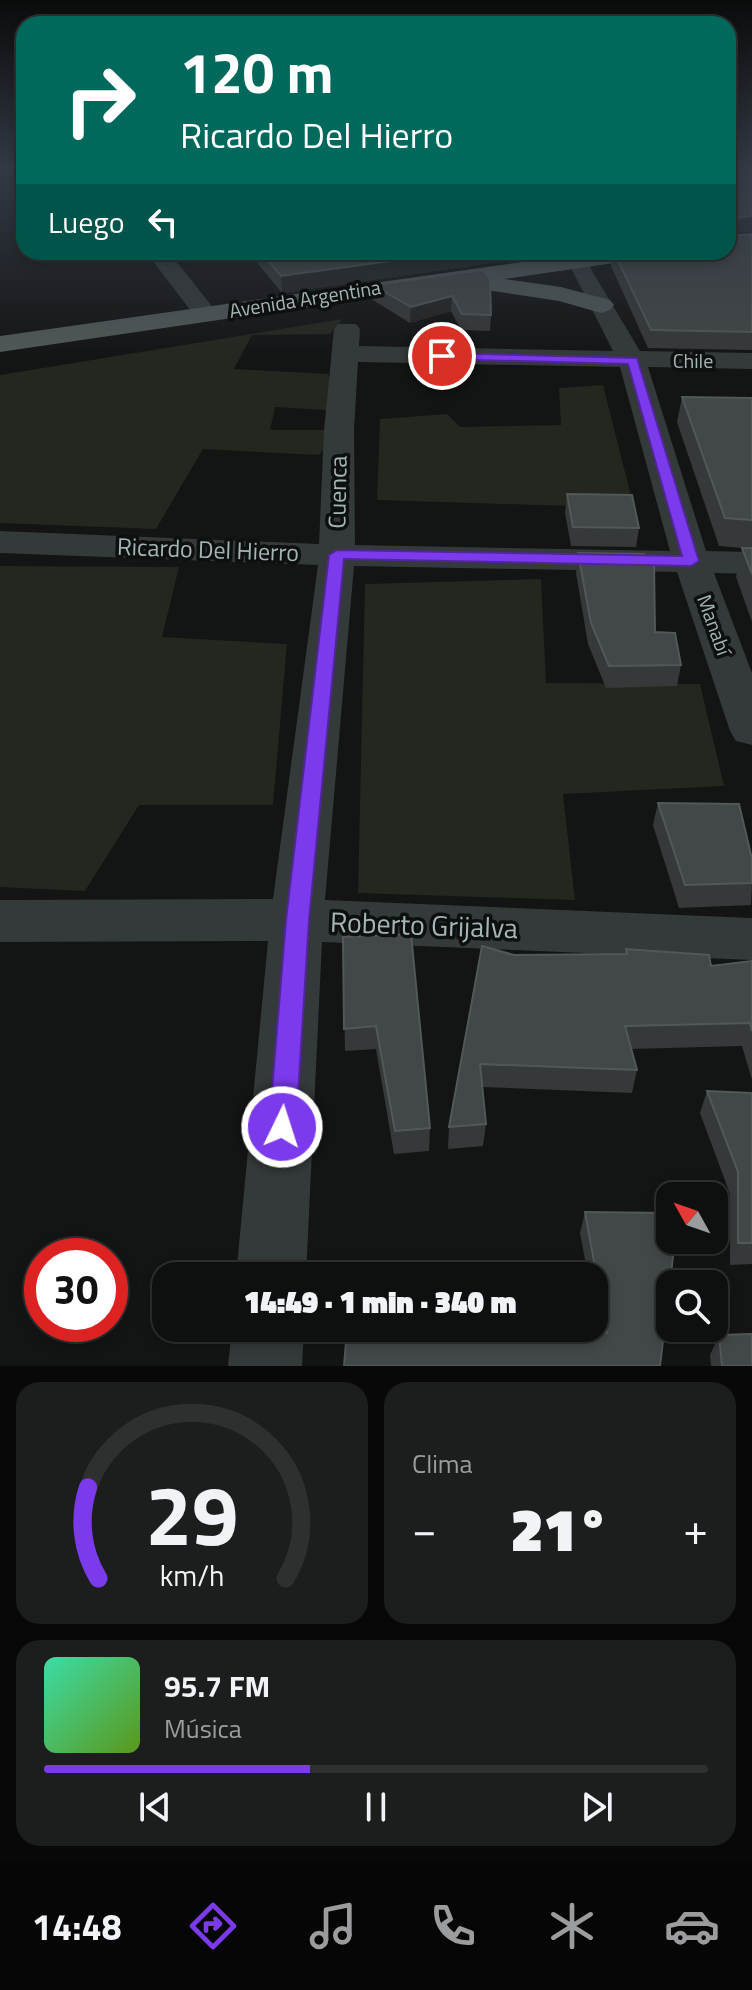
<!DOCTYPE html>
<html lang="es">
<head>
<meta charset="utf-8">
<style>
	body { margin:0; font-family:"Titillium Web",sans-serif; background:#1c1d1d; color:#f1f3f6; height:100vh; display:flex; flex-direction:column; font-size:30px; white-space:nowrap }
	* { box-sizing:border-box; margin:0 }
	p { font-size:26px; color:#9b9c9e }
	.icon { flex:none; width:44px; height:44px; fill:none; stroke:currentColor; stroke-width:2; stroke-linecap:round; stroke-linejoin:round }
	.map { position:relative; height:1366px; overflow:hidden }
	.details { display:flex; flex-direction:column; gap:16px; padding:16px; background:#080808; flex:1 }
	.details>* { flex:none }
	.hud { position:absolute; left:16px; top:16px; width:720px; height:244px; border-radius:24px; box-shadow:0 4px 12px #0003,0 0 0 2px #2e2f2f; background:#00695c; color:#fff; overflow:hidden }
	.needle { width:52px; rotate:310deg }
	.tools { position:absolute; left:656px; top:1182px; display:grid; gap:16px }
	.tools a { display:grid; place-items:center; width:72px; height:72px; border-radius:16px; background:#0e0f0f; box-shadow:0 4px 12px #0003,0 0 0 2px #2e2f2f; font-size:40px }
	.speed { position:absolute; left:24px; top:1238px; display:flex; gap:16px; font-size:40px; font-weight:700; text-align:center }
	.speed>* { display:grid; place-content:center; width:104px; height:104px; border-radius:50%; background:#0e0f0f; box-shadow:0 4px 12px #0003,0 0 0 2px #2e2f2f; line-height:1 }
	.speed .limit { border:12px solid #d22; background:#fff; color:#111 }
	.pin { position:absolute; display:grid; place-items:center; width:68px; height:68px; color:#fff; margin:-34px; border:4px solid #fff; border-radius:50%; box-shadow:0 2px 8px #0007 }
	.me { position:absolute; width:88px; margin:-44px; rotate:4deg; stroke-linejoin:round; filter:drop-shadow(0 0 6px #0008) }
	.turn { display:flex; align-items:center; gap:28px; height:168px; padding:0 32px; font-size:36px }
	.turn .icon { width:104px; height:104px; stroke-width:2.5 }
	.turn b { display:block; font-size:56px; line-height:68px }
	.then { display:flex; align-items:center; height:76px; padding:0 32px; background:#0003; gap:16px; font-size:30px }
	.big { font-size:60px; font-weight:800; line-height:1.1 }
	.details .tile { flex:1; display:flex; flex-direction:column; justify-content:center; gap:12px; min-width:0; padding:0 28px; border-radius:24px; background:#1c1d1d }
	.details .dial { align-items:center; gap:0 }
	.dial svg { height:208px; overflow:visible; fill:none; stroke:#2e2f2f; stroke-width:7; stroke-linecap:round; text-anchor:middle }
	.dial text { fill:#f1f3f6; stroke:none }
	.song { display:flex; align-items:center; gap:24px }
	.cover { width:96px; height:96px; border-radius:12px; background:linear-gradient(135deg,hsl(160 70% 55%),hsl(90 70% 35%)) }
	.played { height:8px; border-radius:4px; background:linear-gradient(90deg,#7c3aed 40%,#2e2f2f 40%) }
	.keys { display:flex; justify-content:space-around; direction:ltr }
	.heat { display:flex; justify-content:space-between; align-items:center; font-size:44px; direction:ltr }
	.details .tiles { flex:1; display:grid; gap:16px; grid-template-columns:1fr 1fr }
	.tile:last-child { grid-column:span 2 }
	.trip { position:absolute; left:152px; top:1262px; width:456px; height:80px; border-radius:24px; background:#0e0f0f; box-shadow:0 4px 12px #0003,0 0 0 2px #2e2f2f; font-weight:800; line-height:80px; text-align:center }
	.dock { display:flex; height:128px; justify-content:space-around; align-items:center; background:#060606; color:#9b9c9e }
	.dock .icon { width:56px; height:56px }
	.dock .active { color:#7c3aed }
	.dock b { font-size:36px; color:#f1f3f6 }
	.map>svg:first-child { display:block }
	.green { fill:#23271f }
	.lines { fill:none; stroke-linecap:round; stroke-linejoin:round }
	.minor { fill:#343939; fill-rule:evenodd }
	.major { fill:#505858; fill-rule:evenodd }
	.wall { fill:#363939 }
	.shaded-wall { fill:#232525 }
	.building { fill:#424747; stroke:#515858; stroke-width:2 }
	.route { fill:#7c3aed; stroke:#51269a; stroke-width:2 }
	.labels { text-anchor:middle; stroke-width:7; stroke-linejoin:round; paint-order:stroke }
	.far-street-label { font-size:20px; fill:#a4b5b5; stroke:#0e0f0f }
	.street-label { font-size:24px; fill:#a4b5b5; stroke:#0e0f0f }
	.near-street-label { font-size:28px; fill:#a4b5b5; stroke:#0e0f0f }
</style>
</head>
<body>
<div class="map">
<svg width="752" height="1366" viewBox="0 0 752 1366">
	<rect width="100%" height="100%" fill="#131414"/>
	<g class="green">
		<path d="M 343,319 L 330,334 L 252,335 L 234,369 L 328,374 L 341,411 L 275,407 L 270,430 L 339,430 L 319,455 L 203,449 L 156,529 L 0,523 L 0,375 Z"/>
		<path d="M 603,385 L 634,508 L 377,500 L 380,419 L 447,414 L 460,427 L 561,425 L 559,388 Z"/>
		<path d="M 0,566 L 179,567 L 162,637 L 287,644 L 273,805 L 139,805 L 85,891 L 0,887 Z"/>
		<path d="M 541,579 L 546,683 L 700,684 L 724,786 L 563,794 L 575,900 L 358,893 L 365,584 Z"/>
	</g>
	<g class="lines">
		<g class="minor">
			<path d="M 146,252 L 169,252 L 218,314 L 215,319 L 197,319 Z"/>
			<path d="M 555,252 L 586,254 L 592,271 L 640,351 L 752,353 L 752,369 L 648,367 L 706,551 L 752,552 L 752,574 L 714,573 L 752,673 L 752,745 L 736,741 L 730,731 L 677,572 L 354,566 L 325,900 L 752,918 L 752,960 L 322,942 L 306,1276 L 236,1276 L 268,941 L 0,942 L 0,900 L 273,899 L 318,565 L 0,553 L 0,531 L 319,544 L 324,430 L 334,329 L 338,324 L 356,324 L 360,329 L 359,346 L 613,351 L 568,262 ZM 358,362 L 620,367 L 670,551 L 355,545 L 354,430 Z"/>
			<path d="M 232,1328 L 304,1328 L 302,1366 L 228,1366 Z"/>
		</g>
		<path class="major" d="M 592,252 L 652,252 L 649,257 L 641,259 L 504,279 L 561,287 L 610,300 L 614,305 L 610,310 L 601,313 L 559,301 L 487,290 L 484,285 L 486,281 L 0,352 L 0,336 Z"/>
	</g>
	<g class="wall">
		<path d="M 728,169 L 752,231 L 729,234 L 729,236 L 752,234 L 752,350 L 648,348 L 611,266 L 613,252 L 728,252 Z"/>
		<path d="M 248,252 L 554,252 L 553,254 L 282,293 Z"/>
		<path d="M 482,270 L 491,315 L 490,331 L 461,330 L 451,311 L 410,323 L 373,300 L 373,285 Z"/>
		<path d="M 682,397 L 752,398 L 752,622 L 736,577 L 742,548 L 719,546 L 677,422 Z"/>
		<path d="M 567,494 L 639,528 L 636,547 L 571,546 L 565,513 Z"/>
		<path d="M 578,553 L 655,632 L 681,665 L 677,686 L 606,688 L 588,644 L 576,573 Z"/>
		<path d="M 658,803 L 752,883 L 751,905 L 679,908 L 653,825 Z"/>
		<path d="M 343,937 L 430,1128 L 429,1151 L 394,1154 L 376,1049 L 345,1051 Z"/>
		<path d="M 626,949 L 711,966 L 752,961 L 752,1080 L 742,1046 L 631,1049 L 637,1070 L 632,1093 L 482,1087 L 486,1124 L 483,1146 L 448,1149 L 449,1127 L 514,955 L 625,954 Z"/>
		<path d="M 707,1091 L 752,1093 L 752,1264 L 730,1265 L 730,1194 L 700,1113 Z"/>
		<path d="M 585,1212 L 660,1366 L 598,1333 L 594,1313 L 594,1276 L 588,1276 L 580,1233 Z"/>
		<path d="M 719,1335 L 752,1366 L 711,1366 L 710,1355 Z"/>
	</g>
	<g class="shaded-wall">
		<path d="M 752,216 L 752,231 L 728,234 L 729,219 Z"/>
		<path d="M 456,252 L 554,252 L 553,254 L 282,293 L 281,276 Z"/>
		<path d="M 452,296 L 451,311 L 410,323 L 411,307 Z"/>
	</g>
	<g class="building">
		<path d="M 728,169 L 752,169 L 752,216 L 729,219 L 729,236 L 752,234 L 752,332 L 651,330 L 614,252 L 728,252 Z"/>
		<path d="M 261,252 L 456,252 L 281,276 Z"/>
		<path d="M 482,270 L 490,278 L 491,315 L 462,314 L 452,296 L 411,307 L 373,285 Z"/>
		<path d="M 682,397 L 752,398 L 752,520 L 725,518 Z"/>
		<path d="M 567,494 L 632,495 L 639,528 L 573,527 Z"/>
		<path d="M 742,548 L 752,548 L 752,574 Z"/>
		<path d="M 578,553 L 644,554 L 646,560 L 654,560 L 655,632 L 675,633 L 681,665 L 609,666 L 591,623 Z"/>
		<path d="M 658,803 L 739,804 L 752,859 L 752,883 L 685,885 Z"/>
		<path d="M 411,934 L 430,1128 L 395,1131 L 376,1026 L 344,1029 L 343,937 Z"/>
		<path d="M 482,946 L 514,955 L 627,954 L 626,949 L 709,955 L 711,966 L 752,961 L 752,1031 L 750,1023 L 625,1026 L 637,1070 L 480,1064 L 486,1124 L 449,1127 Z"/>
		<path d="M 707,1091 L 752,1093 L 752,1243 L 738,1243 L 738,1172 Z"/>
		<path d="M 585,1212 L 670,1213 L 670,1240 L 675,1240 L 660,1366 L 344,1366 L 346,1342 L 607,1333 Z"/>
		<path d="M 752,1334 L 752,1366 L 722,1366 L 719,1335 Z"/>
	</g>
	<linearGradient id="sky" x2="0" y2="1"><stop stop-color="#0a0b0b"/><stop offset="0.47" stop-color="#333a45"/><stop offset="1" stop-color="#333a45" stop-opacity="0"/></linearGradient>
	<rect width="752" height="361" fill="url(#sky)"/>
	<path class="route" d="M 442,353 L 637,358 L 699,561 L 691,566 L 344,559 L 309,920 L 296,1127 L 292,1136 L 282,1140 L 273,1136 L 269,1127 L 286,920 L 329,555 L 337,550 L 682,556 L 628,364 L 438,359 L 438,354 Z"/>
	<g class="labels">
		<g class="far-street-label">
			<text transform="translate(305 299) rotate(-9)" y="7">Avenida Argentina</text>
			<text x="693" y="368">Chile</text>
			<text transform="translate(714 625) rotate(70)" y="7">Manabí</text>
		</g>
		<g class="street-label">
			<text transform="translate(338 492) rotate(-89)" y="8">Cuenca</text>
			<text transform="translate(208 550) rotate(2)" y="8">Ricardo Del Hierro</text>
		</g>
		<g class="near-street-label">
			<text transform="translate(424 925) rotate(2)" y="10">Roberto Grijalva</text>
		</g>
	</g>
</svg>
<div class="tools">
<a><svg class="needle" viewBox="-14 -14 28 28"><path d="M0-13l5 13h-10z" fill="#e53935"/><path d="M0 13l5-13h-10z" fill="#9b9c9e"/></svg></a>
<a><svg class="icon" aria-label="search" viewBox="0 0 24 24"><circle cx="10" cy="10" r="6"/><path d="M15 15l6 6"/></svg></a>
</div>
<div class="speed"><div class="limit">30</div></div>
<div class="pin" style="left:442px;top:356px;background:#d93025"><svg class="icon" aria-label="arrive" viewBox="0 0 24 24"><path d="M6 21V4h12l-3 4 3 4H6"/></svg></div>
<svg class="me" style="left:282px;top:1127px" viewBox="-20 -20 40 40"><circle r="17" fill="#7c3aed" stroke="#fff" stroke-width="3"/><path d="M0-11L8 9 0 5-8 9z" fill="#fff"/></svg>
<div class="trip">14:49 · 1 min · 340 m</div>
<div class="hud">
<div class="turn"><svg class="icon" aria-label="right" viewBox="0 0 24 24"><path d="M7 20v-9h11M14 6l5 5-5 5"/></svg><div><b>120 m</b>Ricardo Del Hierro</div></div>
<div class="then">Luego<svg class="icon" aria-label="left" viewBox="0 0 24 24"><path d="M17 20v-9H6M10 6l-5 5 5 5"/></svg></div>
</div>
</div>
<section class="details">
<div class="tiles">
<div class="tile dial"><svg viewBox="0 0 100 80">
<path d="M14 69A42 42 0 1 1 86 69"/>
<path d="M14 69A42 42 0 0 1 10 34" stroke="#7c3aed"/>
<text x="50" y="56" font-size="32" font-weight="700">29</text>
<text x="50" y="72" font-size="11">km/h</text>
</svg></div>
<div class="tile"><p>Clima</p>
<div class="heat"><a>−</a><b class="big">21°</b><a>+</a></div>
</div>
<div class="tile">
<div class="song"><i class="cover"></i><div><b>95.7 FM</b><p>Música</p></div></div>
<div class="played"></div>
<div class="keys"><svg class="icon" aria-label="previous" viewBox="0 0 24 24"><path d="M18 5L8 12l10 7zM5 5v14"/></svg><svg class="icon" aria-label="pause" viewBox="0 0 24 24"><path d="M8 5v14M16 5v14"/></svg><svg class="icon" aria-label="next" viewBox="0 0 24 24"><path d="M6 5l10 7-10 7zM19 5v14"/></svg></div>
</div>
</div>
</section>
<nav class="dock">
<b>14:48</b>
<svg class="icon active" aria-label="directions" viewBox="0 0 24 24"><path d="M12 3l9 9-9 9-9-9zM9 14v-3h6M13 9l2 2-2 2"/></svg>
<svg class="icon" aria-label="music" viewBox="0 0 24 24"><path d="M9 18V5l10-2v13"/><circle cx="6" cy="18" r="3"/><circle cx="16" cy="16" r="3"/></svg>
<svg class="icon" aria-label="phone" viewBox="0 0 24 24"><path d="M5 4h4l2 5-3 2q2 4 5 5l2-3 5 2v4C11 20 4 13 5 4z"/></svg>
<svg class="icon" aria-label="climate" viewBox="0 0 24 24"><path d="M12 3v18M4 7l16 10M4 17L20 7"/></svg>
<svg class="icon" aria-label="car" viewBox="0 0 24 24"><path d="M5 17H2v-5l4-1 3-4h7l3 4 3 1v5h-3M9 17h6M6 11h13"/><circle cx="7" cy="17" r="2"/><circle cx="17" cy="17" r="2"/></svg>
</nav>
</body>
</html>
